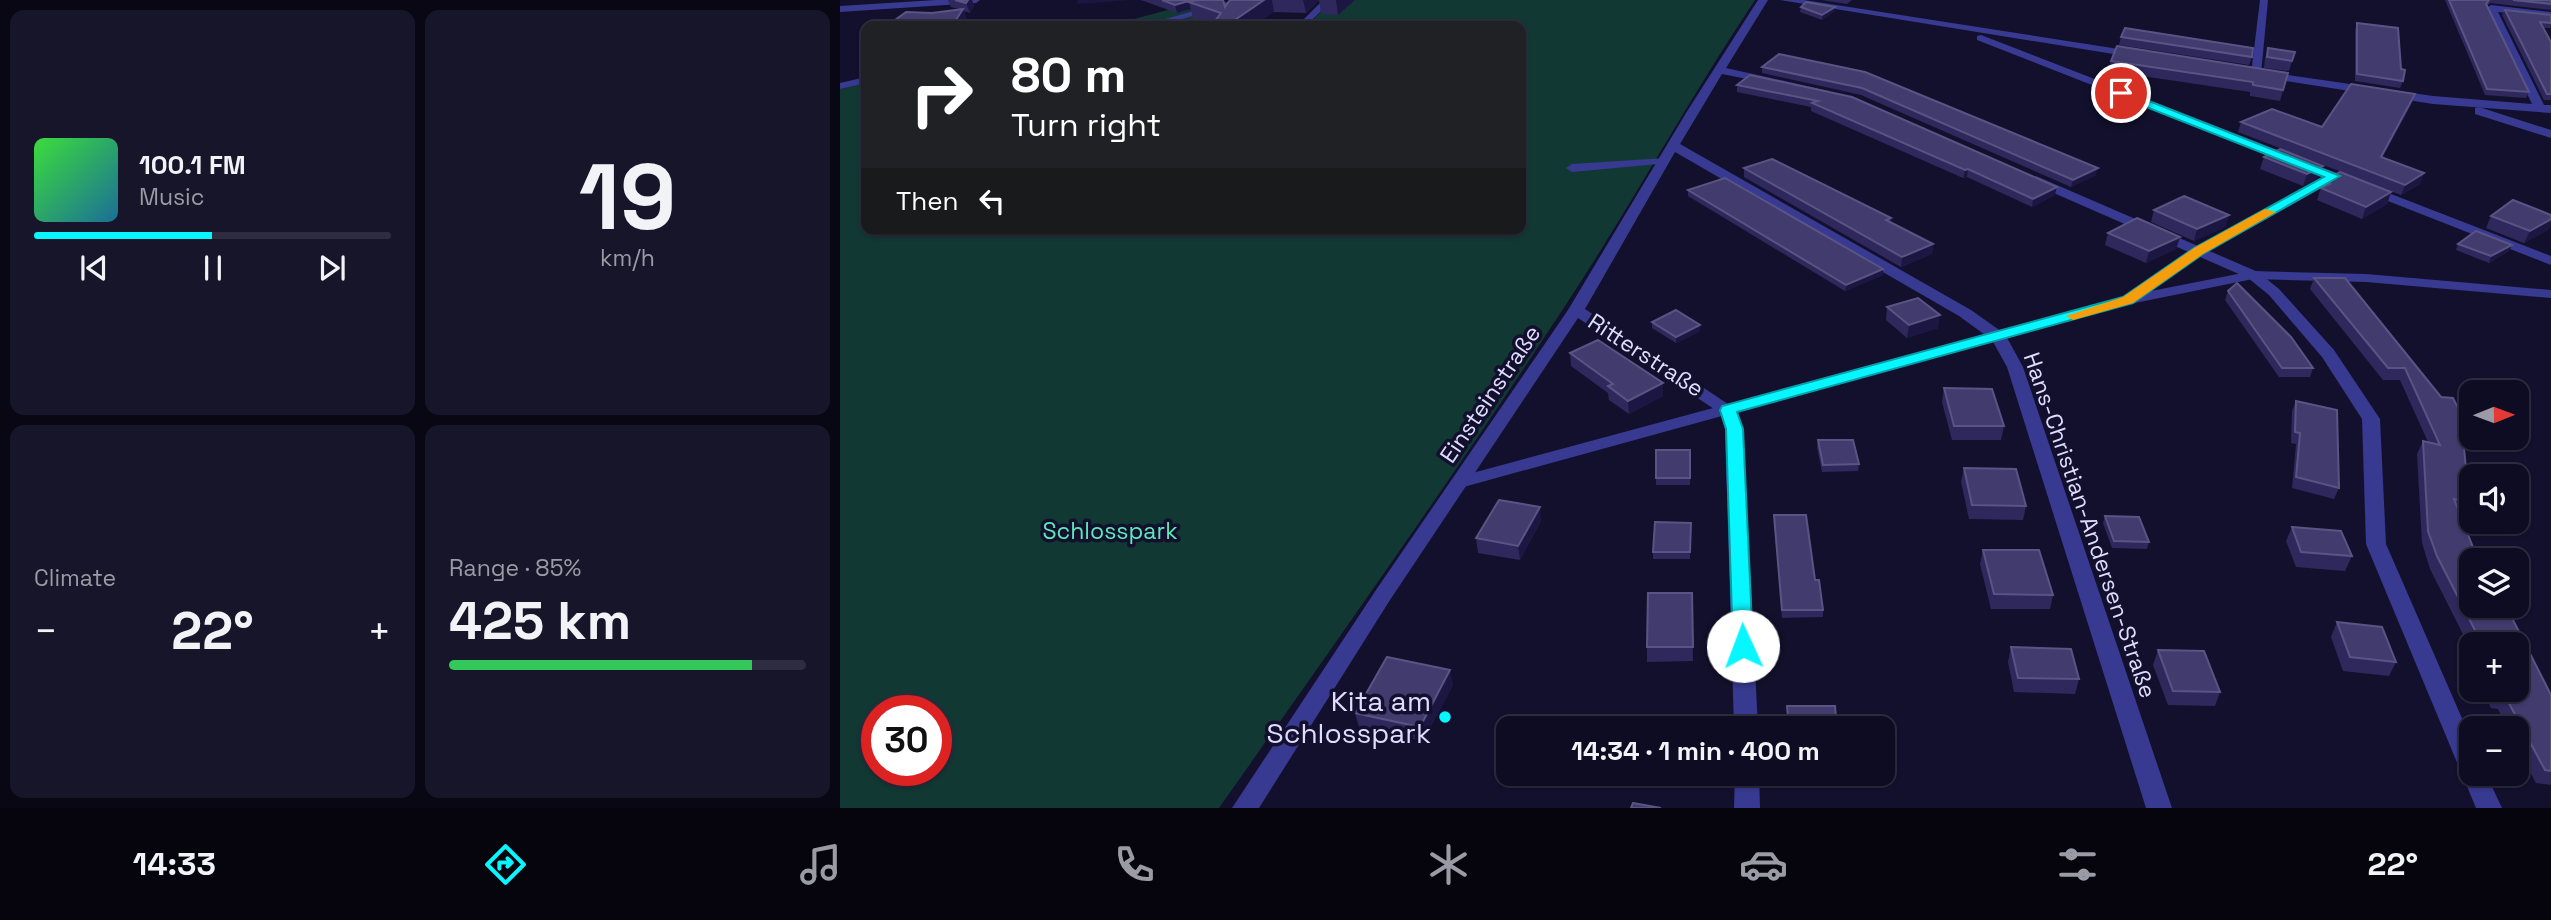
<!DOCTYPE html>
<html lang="en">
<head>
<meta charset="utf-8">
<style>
	body { margin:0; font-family:"Space Grotesk",sans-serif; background:#17152a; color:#f1f3f6; height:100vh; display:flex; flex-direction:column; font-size:26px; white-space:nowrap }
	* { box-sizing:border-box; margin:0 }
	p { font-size:23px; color:#9b9ba5 }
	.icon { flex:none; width:38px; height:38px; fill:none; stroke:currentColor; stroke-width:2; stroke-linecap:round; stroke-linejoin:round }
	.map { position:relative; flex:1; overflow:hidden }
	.sheet { display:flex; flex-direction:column; gap:10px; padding:10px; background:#080713; width:840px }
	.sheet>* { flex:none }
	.hud { position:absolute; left:21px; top:21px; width:665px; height:214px; border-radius:14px; box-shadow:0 2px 5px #0004,0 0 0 2px #2e2c40; background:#202124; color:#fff; overflow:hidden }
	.needle { width:46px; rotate:89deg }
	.buttons { position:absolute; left:1619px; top:380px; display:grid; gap:14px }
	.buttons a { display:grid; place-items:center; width:70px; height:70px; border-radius:14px; background:#0e0c22; box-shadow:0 2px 5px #0004,0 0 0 2px #2e2c40; font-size:35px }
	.speed { position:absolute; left:21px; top:695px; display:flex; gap:14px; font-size:35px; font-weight:700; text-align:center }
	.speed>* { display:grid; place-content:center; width:91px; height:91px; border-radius:50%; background:#0e0c22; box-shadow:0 2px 5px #0004,0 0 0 2px #2e2c40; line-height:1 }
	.speed .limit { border:10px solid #d22; background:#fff; color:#111 }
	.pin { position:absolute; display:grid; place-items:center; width:60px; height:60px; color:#fff; margin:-30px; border:4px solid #fff; border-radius:50%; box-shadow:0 2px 7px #0007 }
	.me { position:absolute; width:77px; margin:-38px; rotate:358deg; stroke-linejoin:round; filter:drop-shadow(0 0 5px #0008) }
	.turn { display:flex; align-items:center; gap:24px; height:147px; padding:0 35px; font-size:32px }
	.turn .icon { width:91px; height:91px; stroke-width:2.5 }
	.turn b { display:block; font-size:49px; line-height:60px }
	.then { display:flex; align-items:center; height:66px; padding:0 35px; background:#0003; gap:14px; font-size:26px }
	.big { font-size:52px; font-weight:800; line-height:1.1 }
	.sheet .tile { flex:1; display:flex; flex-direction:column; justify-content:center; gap:10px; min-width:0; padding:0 24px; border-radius:14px; background:#17152a }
	.sheet .dial { align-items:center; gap:0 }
	.dial b { font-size:91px; line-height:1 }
	.song { display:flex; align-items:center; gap:21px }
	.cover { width:84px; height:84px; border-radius:10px; background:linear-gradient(135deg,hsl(120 70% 55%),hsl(200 70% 35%)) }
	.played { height:7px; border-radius:4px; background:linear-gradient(90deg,#08f6ff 50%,#2e2c40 50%) }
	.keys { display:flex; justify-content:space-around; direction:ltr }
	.heat { display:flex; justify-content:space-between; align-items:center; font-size:38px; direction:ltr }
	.charge { height:10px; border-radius:5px; background:linear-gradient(90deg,#34c759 85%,#2e2c40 0) }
	.sheet .tiles { flex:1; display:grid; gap:10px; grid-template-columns:repeat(2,1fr) }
	.trip { position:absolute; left:656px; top:716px; width:399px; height:70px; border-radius:14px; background:#0e0c22; box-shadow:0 2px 5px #0004,0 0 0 2px #2e2c40; font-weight:800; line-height:70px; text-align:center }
	.menu { display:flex; height:112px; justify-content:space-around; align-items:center; background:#06050e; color:#9b9ba5 }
	.menu .icon { width:49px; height:49px }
	.menu .on { color:#08f6ff }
	.menu b { font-size:32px; color:#f1f3f6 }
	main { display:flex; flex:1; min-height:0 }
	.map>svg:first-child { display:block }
	.green { fill:#123834; fill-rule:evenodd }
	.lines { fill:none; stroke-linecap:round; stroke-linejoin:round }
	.service { fill:#373a90; fill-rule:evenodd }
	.minor { fill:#373a90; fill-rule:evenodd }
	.wall { fill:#2f285c }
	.shaded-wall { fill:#1c1642 }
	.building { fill:#423b6e; stroke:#5a5484; stroke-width:2 }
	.route { fill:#08f6ff; stroke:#05a0a6; stroke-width:2 }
	.slow { fill:#f59e0b }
	.poi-dot { fill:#08f6ff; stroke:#13102d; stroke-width:2.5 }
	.labels { text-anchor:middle; stroke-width:7; stroke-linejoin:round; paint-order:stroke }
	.street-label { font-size:23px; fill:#dedcff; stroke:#13102d }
	.park-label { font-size:23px; fill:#5ee9bd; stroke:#13102d }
	.near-poi-label { font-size:28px; fill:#dedcff; stroke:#13102d; text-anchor:end }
</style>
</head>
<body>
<main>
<section class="sheet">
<div class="tiles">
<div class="tile">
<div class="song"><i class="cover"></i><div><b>100.1 FM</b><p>Music</p></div></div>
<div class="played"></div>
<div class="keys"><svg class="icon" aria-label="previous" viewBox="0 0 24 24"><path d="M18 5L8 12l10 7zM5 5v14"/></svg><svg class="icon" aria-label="pause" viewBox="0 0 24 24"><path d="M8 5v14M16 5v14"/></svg><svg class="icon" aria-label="next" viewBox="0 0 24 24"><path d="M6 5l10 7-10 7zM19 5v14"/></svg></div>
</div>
<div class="tile dial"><b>19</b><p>km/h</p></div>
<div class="tile"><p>Climate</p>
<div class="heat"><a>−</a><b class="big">22°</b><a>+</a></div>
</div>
<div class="tile"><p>Range · 85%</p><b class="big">425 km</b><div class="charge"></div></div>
</div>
</section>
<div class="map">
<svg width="1711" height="808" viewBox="0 0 1711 808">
	<rect width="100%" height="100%" fill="#13102d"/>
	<g class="green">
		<path d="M 381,0 L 394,7 L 352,21 L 355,23 L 351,26 L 211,26 L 248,21 L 268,26 L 354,3 Z"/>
		<path d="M 499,0 L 915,0 C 848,100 791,206 725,306 C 614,476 496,642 379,808 L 0,808 L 0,89 L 26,82 L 26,229 L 246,229 L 240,235 L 248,229 L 681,229 L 681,26 L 467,26 L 489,3 ZM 37,710 L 96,710 L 96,770 L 37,770 Z"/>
	</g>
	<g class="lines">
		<g class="service">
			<path d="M 96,0 L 140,0 L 136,3 L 0,12 L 0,6 Z"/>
			<path d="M 483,0 L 492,0 L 466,26 L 457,26 Z"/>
			<path d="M 1420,0 L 1428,0 L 1421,74 L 1416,77 L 1411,74 Z"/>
			<path d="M 825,158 L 829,159 L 829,163 L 732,172 L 726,168 L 732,164 Z"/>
			<path d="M 1494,172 L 1500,176 L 1498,179 L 1364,254 L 1311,291 L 1413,271 L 1526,274 L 1711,290 L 1711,298 L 1526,282 L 1413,279 L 1290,304 L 620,488 L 611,482 L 614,478 L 1288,296 L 1354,248 Z"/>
		</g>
		<g class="minor">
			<path d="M 394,0 L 411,0 L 316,26 L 300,26 Z"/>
			<path d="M 918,0 L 928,0 L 886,68 L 989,91 L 983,94 L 882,74 L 840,144 L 1131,310 L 1165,334 L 1183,367 L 1332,808 L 1306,808 L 1167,367 L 1152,340 L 1119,316 L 835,152 L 745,309 L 897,410 L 903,429 L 918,728 L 894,728 L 885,429 L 880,413 L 738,318 L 550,600 L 419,808 L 392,808 L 536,590 L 728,310 L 846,113 Z"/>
			<path d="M 940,0 L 964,0 L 1298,52 L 1303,55 L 1298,58 Z"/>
			<path d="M 1651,5 L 1711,12 L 1711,18 L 1658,12 L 1704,105 L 1711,105 L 1711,113 L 1593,104 L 1426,78 L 1420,75 L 1426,72 L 1593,96 L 1692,104 L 1646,8 Z"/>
			<path d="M 1141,35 L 1711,256 L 1711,265 L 1137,40 L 1137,36 Z"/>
			<path d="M 26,77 L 26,83 L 0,89 L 0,83 Z"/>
			<path d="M 1639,107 L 1711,130 L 1711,138 L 1635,114 L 1635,108 Z"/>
			<path d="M 1196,176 L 1418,272 L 1439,289 L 1494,350 L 1540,419 L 1546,544 L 1631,739 L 1631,774 L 1646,774 L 1662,808 L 1636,808 L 1526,544 L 1522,419 L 1482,357 L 1429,295 L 1408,278 L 1191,183 L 1189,180 Z"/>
			<path d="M 895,774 L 919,774 L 920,808 L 894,808 Z"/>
		</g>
	</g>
	<g class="wall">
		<path d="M 108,0 L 132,0 L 134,6 L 130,13 L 124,11 L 126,18 L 121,26 L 53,26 L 92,13 L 119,9 L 111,7 Z"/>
		<path d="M 301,0 L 383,0 L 385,7 L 390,0 L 515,0 L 498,15 L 481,14 L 479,0 L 466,13 L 434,12 L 372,25 L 353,19 L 351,9 L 337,13 Z"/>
		<path d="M 981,0 L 1012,0 L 1007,4 Z"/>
		<path d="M 1605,0 L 1711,0 L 1711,10 L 1650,3 L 1647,6 L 1689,92 L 1686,98 L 1645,95 Z"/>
		<path d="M 961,7 L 995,11 L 982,20 L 960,12 Z"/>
		<path d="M 1665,10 L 1711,15 L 1711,28 L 1703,28 L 1711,42 L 1711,100 L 1704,100 L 1662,15 Z"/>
		<path d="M 1517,23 L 1561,69 L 1563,81 L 1560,88 L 1515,81 L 1515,30 Z"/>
		<path d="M 1281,37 L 1412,57 L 1409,65 L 1279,45 Z"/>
		<path d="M 1428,48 L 1455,52 L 1449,71 L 1424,68 L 1425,58 Z"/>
		<path d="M 939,54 L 1256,175 L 1231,187 L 1021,95 L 922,73 L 922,67 Z"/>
		<path d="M 1271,61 L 1448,73 L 1440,101 L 1410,96 L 1410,92 L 1268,71 Z"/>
		<path d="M 897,85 L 1012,97 L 1215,195 L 1192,207 L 1127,177 L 1123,178 L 971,111 L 971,107 L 897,92 Z"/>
		<path d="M 1575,94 L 1572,103 L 1542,158 L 1584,173 L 1580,184 L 1561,195 L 1398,132 L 1401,122 L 1482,127 Z"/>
		<path d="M 1424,157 L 1479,177 L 1463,186 L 1420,169 Z"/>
		<path d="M 904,168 L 1051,218 L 1050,222 L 1093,244 L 1092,254 L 1061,267 L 904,177 Z"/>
		<path d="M 1483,181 L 1551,192 L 1547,204 L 1522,219 L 1477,200 Z"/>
		<path d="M 848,190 L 1043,275 L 1005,291 L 848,196 Z"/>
		<path d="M 1314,210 L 1389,215 L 1385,227 L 1354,241 L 1311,222 Z"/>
		<path d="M 1651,216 L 1709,229 L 1684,243 L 1646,228 Z"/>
		<path d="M 1268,233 L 1340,237 L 1336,249 L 1306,263 L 1265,245 Z"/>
		<path d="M 1618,244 L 1669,251 L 1649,263 L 1616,250 Z"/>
		<path d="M 1474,278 L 1601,397 L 1629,503 L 1623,515 L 1620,515 L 1631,560 L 1711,695 L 1711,785 L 1696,783 L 1676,746 L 1676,728 L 1667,728 L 1658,709 L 1651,708 L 1642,690 L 1676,690 L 1676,644 L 1631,644 L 1631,650 L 1590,569 L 1582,543 L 1577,454 L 1583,441 L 1588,442 L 1560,380 L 1543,380 L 1470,289 Z"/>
		<path d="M 1388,291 L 1473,368 L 1470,377 L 1439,377 L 1385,300 Z"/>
		<path d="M 1047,307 L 1098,328 L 1067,338 L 1046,320 Z"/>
		<path d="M 812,322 L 860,325 L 860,331 L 836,343 L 812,328 Z"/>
		<path d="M 730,353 L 823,383 L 823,396 L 789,414 L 769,400 L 768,393 L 731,366 Z"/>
		<path d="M 1104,388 L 1164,426 L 1161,440 L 1112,440 L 1102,402 Z"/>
		<path d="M 1456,401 L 1499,488 L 1494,499 L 1452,488 L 1456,444 L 1451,443 L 1452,411 Z"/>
		<path d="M 978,440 L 1019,464 L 1018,471 L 982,472 L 977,447 Z"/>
		<rect x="816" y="450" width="34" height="35"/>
		<path d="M 1124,468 L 1186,506 L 1183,520 L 1129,519 L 1121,482 Z"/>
		<path d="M 934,515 L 975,580 L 983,610 L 983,617 L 942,618 L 934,522 Z"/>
		<path d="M 1265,516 L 1309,542 L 1307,549 L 1272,548 L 1263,523 Z"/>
		<path d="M 701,521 L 680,560 L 638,553 L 636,538 Z"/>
		<path d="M 851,523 L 850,559 L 813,559 L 813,552 Z"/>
		<path d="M 1452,527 L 1512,556 L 1505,571 L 1456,567 L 1446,541 Z"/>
		<path d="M 1143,550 L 1213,595 L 1210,609 L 1151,609 L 1140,564 Z"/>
		<path d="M 852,593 L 853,661 L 807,662 L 807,647 Z"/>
		<path d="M 1497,622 L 1556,662 L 1549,676 L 1503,671 L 1491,637 Z"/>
		<path d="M 1171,647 L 1239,679 L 1235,694 L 1174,692 L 1168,662 Z"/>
		<path d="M 1318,650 L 1380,692 L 1375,706 L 1328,705 L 1313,665 Z"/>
		<path d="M 1631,654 L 1631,666 L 1628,660 Z"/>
		<path d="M 613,685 L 583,741 L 519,727 L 515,713 Z"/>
		<path d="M 947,706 L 997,728 L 947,728 Z"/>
	</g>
	<g class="shaded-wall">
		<path d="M 128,0 L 132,0 L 134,6 L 130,13 L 126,3 Z"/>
		<path d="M 237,0 L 291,0 L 238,4 Z"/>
		<path d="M 352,0 L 381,0 L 349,2 L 351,9 L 337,13 L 335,5 Z"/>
		<path d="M 424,0 L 432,0 L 434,12 L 414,26 L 386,26 Z"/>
		<path d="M 463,0 L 479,0 L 466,13 Z"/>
		<path d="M 496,0 L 515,0 L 498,15 Z"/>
		<path d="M 995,7 L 995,11 L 982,20 L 982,15 Z"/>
		<path d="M 123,9 L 126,18 L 121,26 L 112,26 Z"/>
		<path d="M 1575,94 L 1572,103 L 1537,167 L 1541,157 Z"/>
		<path d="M 1483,166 L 1479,177 L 1463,186 L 1467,174 Z"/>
		<path d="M 1258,168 L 1256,175 L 1231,187 L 1233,180 Z"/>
		<path d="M 1128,169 L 1127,177 L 1123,178 L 1125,170 Z"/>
		<path d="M 1584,173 L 1580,184 L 1561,195 L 1565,185 Z"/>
		<path d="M 1217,187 L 1215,195 L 1192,207 L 1193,199 Z"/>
		<path d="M 1551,192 L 1547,204 L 1522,219 L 1526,207 Z"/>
		<path d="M 1389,215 L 1385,227 L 1354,241 L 1357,229 Z"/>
		<path d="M 1711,219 L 1711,226 L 1709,229 L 1684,243 L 1690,231 Z"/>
		<path d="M 1340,237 L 1336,249 L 1306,263 L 1309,251 Z"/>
		<path d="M 1093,244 L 1092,254 L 1061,267 L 1062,257 Z"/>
		<path d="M 1672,245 L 1669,251 L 1649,263 L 1651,256 Z"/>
		<path d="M 1043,269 L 1043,275 L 1005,291 L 1006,285 Z"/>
		<path d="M 1100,315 L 1098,328 L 1067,338 L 1069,325 Z"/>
		<path d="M 860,325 L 860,331 L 836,343 L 836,337 Z"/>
		<path d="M 823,383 L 823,396 L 789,414 L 788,401 Z"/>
		<path d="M 700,507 L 701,521 L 680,560 L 678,546 Z"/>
		<path d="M 610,670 L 613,685 L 583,741 L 580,727 Z"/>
	</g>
	<g class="building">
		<path d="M 115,0 L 128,0 L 126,3 Z"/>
		<path d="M 322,0 L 352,0 L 335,5 Z"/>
		<path d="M 356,0 L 383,0 L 385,7 L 390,0 L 424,0 L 386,26 L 371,26 L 381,13 L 349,2 Z"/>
		<path d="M 1609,0 L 1649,0 L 1646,4 L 1689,92 L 1647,89 Z"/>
		<path d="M 1673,0 L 1711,0 L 1711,4 Z"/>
		<path d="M 966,2 L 995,7 L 982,15 L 961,7 Z"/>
		<path d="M 123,9 L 112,26 L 53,26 L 51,23 L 66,12 L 92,13 Z"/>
		<path d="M 1665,10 L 1711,15 L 1711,23 L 1700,22 L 1711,42 L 1711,94 L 1707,94 Z"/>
		<path d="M 1517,23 L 1558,28 L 1561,69 L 1565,70 L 1563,81 L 1517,74 Z"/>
		<path d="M 1285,28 L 1413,48 L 1412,57 L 1281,37 Z"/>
		<path d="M 1277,46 L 1448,73 L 1443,90 L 1413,85 L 1413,82 L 1271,61 Z"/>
		<path d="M 1428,48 L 1455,52 L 1452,61 L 1427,57 Z"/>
		<path d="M 939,54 L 1025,72 L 1258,168 L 1233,180 L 1022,88 L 922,67 Z"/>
		<path d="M 910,75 L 1012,97 L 1217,187 L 1193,199 L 1128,169 L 1125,170 L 972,103 L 978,101 L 897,85 Z"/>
		<path d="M 1511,84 L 1575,94 L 1541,157 L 1584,173 L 1565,185 L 1401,122 L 1432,109 L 1482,127 Z"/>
		<path d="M 1440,149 L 1483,166 L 1467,174 L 1424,157 Z"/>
		<path d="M 932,159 L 1051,218 L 1046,220 L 1093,244 L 1062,257 L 904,168 Z"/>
		<path d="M 1500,172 L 1551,192 L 1526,207 L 1481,188 L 1490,184 L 1483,181 Z"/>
		<path d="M 885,178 L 1043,269 L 1006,285 L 848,190 Z"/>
		<path d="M 1344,196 L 1389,215 L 1357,229 L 1314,210 Z"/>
		<path d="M 1673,200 L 1711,215 L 1711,219 L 1690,231 L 1651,216 Z"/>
		<path d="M 1297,218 L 1340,237 L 1309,251 L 1268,233 Z"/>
		<path d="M 1636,231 L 1672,245 L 1651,256 L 1618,244 Z"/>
		<path d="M 1474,278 L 1505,278 L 1601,397 L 1613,398 L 1621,414 L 1629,503 L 1614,499 L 1638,560 L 1631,560 L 1631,606 L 1666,606 L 1711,695 L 1711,771 L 1705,770 L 1665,696 L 1658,695 L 1656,690 L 1676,690 L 1676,644 L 1642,644 L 1597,556 L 1588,531 L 1583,441 L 1600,445 L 1565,368 L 1548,368 Z"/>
		<path d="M 1397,283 L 1451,337 L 1473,368 L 1442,368 L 1388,291 Z"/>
		<path d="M 1078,298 L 1100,315 L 1069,325 L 1047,307 Z"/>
		<path d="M 836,310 L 860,325 L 836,337 L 812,322 Z"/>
		<path d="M 758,340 L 823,383 L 788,401 L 768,386 L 773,384 L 730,353 Z"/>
		<path d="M 1104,388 L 1152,389 L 1164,426 L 1114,426 Z"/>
		<path d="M 1456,401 L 1497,410 L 1499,488 L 1456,477 L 1460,433 L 1455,432 Z"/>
		<path d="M 978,440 L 1013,440 L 1019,464 L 983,465 Z"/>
		<rect x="816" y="450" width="34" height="28"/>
		<path d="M 1124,468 L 1176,469 L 1186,506 L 1132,505 Z"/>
		<path d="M 659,500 L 700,507 L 678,546 L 636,538 Z"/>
		<path d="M 934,515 L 966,515 L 975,580 L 979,580 L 983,610 L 942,610 Z"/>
		<path d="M 1265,516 L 1299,517 L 1309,542 L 1274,541 Z"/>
		<path d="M 815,522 L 851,523 L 850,552 L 813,552 Z"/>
		<path d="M 1452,527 L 1501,531 L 1512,556 L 1461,552 Z"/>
		<path d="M 1143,550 L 1199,550 L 1213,595 L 1154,594 Z"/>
		<path d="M 808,593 L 852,593 L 853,647 L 807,647 Z"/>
		<path d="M 1497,622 L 1542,627 L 1556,662 L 1510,657 Z"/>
		<path d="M 1171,647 L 1231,649 L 1239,679 L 1178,678 Z"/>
		<path d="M 1318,650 L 1364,651 L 1380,692 L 1333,691 Z"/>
		<path d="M 547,657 L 610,670 L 580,727 L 515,713 Z"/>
		<path d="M 947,706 L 995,706 L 997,728 L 949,728 Z"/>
		<path d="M 793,803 L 821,808 L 791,808 Z"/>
	</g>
	<path class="route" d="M 1281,90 L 1500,176 L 1363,254 L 1293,303 L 897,412 L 903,429 L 913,646 L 910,652 L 896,652 L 893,646 L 886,429 L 880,410 L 882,406 L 1283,297 L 1354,248 L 1484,177 L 1278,96 L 1276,93 Z"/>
	<path class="slow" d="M 1425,209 L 1436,212 L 1363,254 L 1293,303 L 1233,320 L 1226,316 L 1283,297 L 1354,248 Z"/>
	<circle class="poi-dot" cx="605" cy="717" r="7"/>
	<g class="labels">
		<g class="street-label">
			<text transform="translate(806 355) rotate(33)" y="8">Ritterstraße</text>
			<text transform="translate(650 394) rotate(-56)" y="8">Einsteinstraße</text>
			<text transform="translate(1250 525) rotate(71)" y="8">Hans-Christian-Andersen-Straße</text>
		</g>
		<g class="park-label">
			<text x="270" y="539">Schlosspark</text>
		</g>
		<g class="near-poi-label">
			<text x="591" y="711">Kita am<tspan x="591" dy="32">Schlosspark</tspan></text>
		</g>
	</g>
</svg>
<div class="buttons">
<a><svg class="needle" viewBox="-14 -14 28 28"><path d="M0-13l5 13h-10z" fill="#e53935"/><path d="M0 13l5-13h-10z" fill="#9b9ba5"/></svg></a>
<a><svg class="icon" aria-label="sound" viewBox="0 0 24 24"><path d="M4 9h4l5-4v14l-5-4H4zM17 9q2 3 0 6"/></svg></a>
<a><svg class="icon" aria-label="layers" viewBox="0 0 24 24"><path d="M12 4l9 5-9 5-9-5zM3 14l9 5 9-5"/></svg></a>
<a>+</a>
<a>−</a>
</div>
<div class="speed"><div class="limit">30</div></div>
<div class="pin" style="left:1281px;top:93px;background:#d93025"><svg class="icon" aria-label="arrive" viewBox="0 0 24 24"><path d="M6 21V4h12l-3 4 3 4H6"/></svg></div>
<svg class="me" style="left:903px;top:646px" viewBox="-20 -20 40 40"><circle r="19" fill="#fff"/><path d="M0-13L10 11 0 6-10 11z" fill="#08f6ff"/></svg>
<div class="trip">14:34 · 1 min · 400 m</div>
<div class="hud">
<div class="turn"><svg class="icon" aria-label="right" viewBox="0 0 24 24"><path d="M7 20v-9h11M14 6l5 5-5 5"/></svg><div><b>80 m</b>Turn right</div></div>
<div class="then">Then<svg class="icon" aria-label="left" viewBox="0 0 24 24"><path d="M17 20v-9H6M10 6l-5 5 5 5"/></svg></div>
</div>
</div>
</main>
<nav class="menu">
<b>14:33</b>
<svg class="icon on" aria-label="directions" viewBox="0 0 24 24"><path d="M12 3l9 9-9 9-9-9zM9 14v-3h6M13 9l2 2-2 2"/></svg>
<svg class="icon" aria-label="music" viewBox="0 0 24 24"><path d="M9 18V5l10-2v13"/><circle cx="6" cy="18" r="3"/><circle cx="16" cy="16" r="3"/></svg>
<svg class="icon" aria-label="phone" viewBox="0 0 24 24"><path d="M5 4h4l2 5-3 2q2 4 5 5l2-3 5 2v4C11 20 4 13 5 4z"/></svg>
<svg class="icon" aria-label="climate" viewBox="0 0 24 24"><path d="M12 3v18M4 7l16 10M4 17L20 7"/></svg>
<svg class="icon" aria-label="car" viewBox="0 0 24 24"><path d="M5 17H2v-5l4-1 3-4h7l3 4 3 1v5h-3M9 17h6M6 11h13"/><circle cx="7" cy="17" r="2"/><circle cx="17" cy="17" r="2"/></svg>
<svg class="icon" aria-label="filters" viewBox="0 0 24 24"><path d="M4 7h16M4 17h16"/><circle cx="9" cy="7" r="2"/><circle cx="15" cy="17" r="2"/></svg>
<b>22°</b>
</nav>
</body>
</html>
